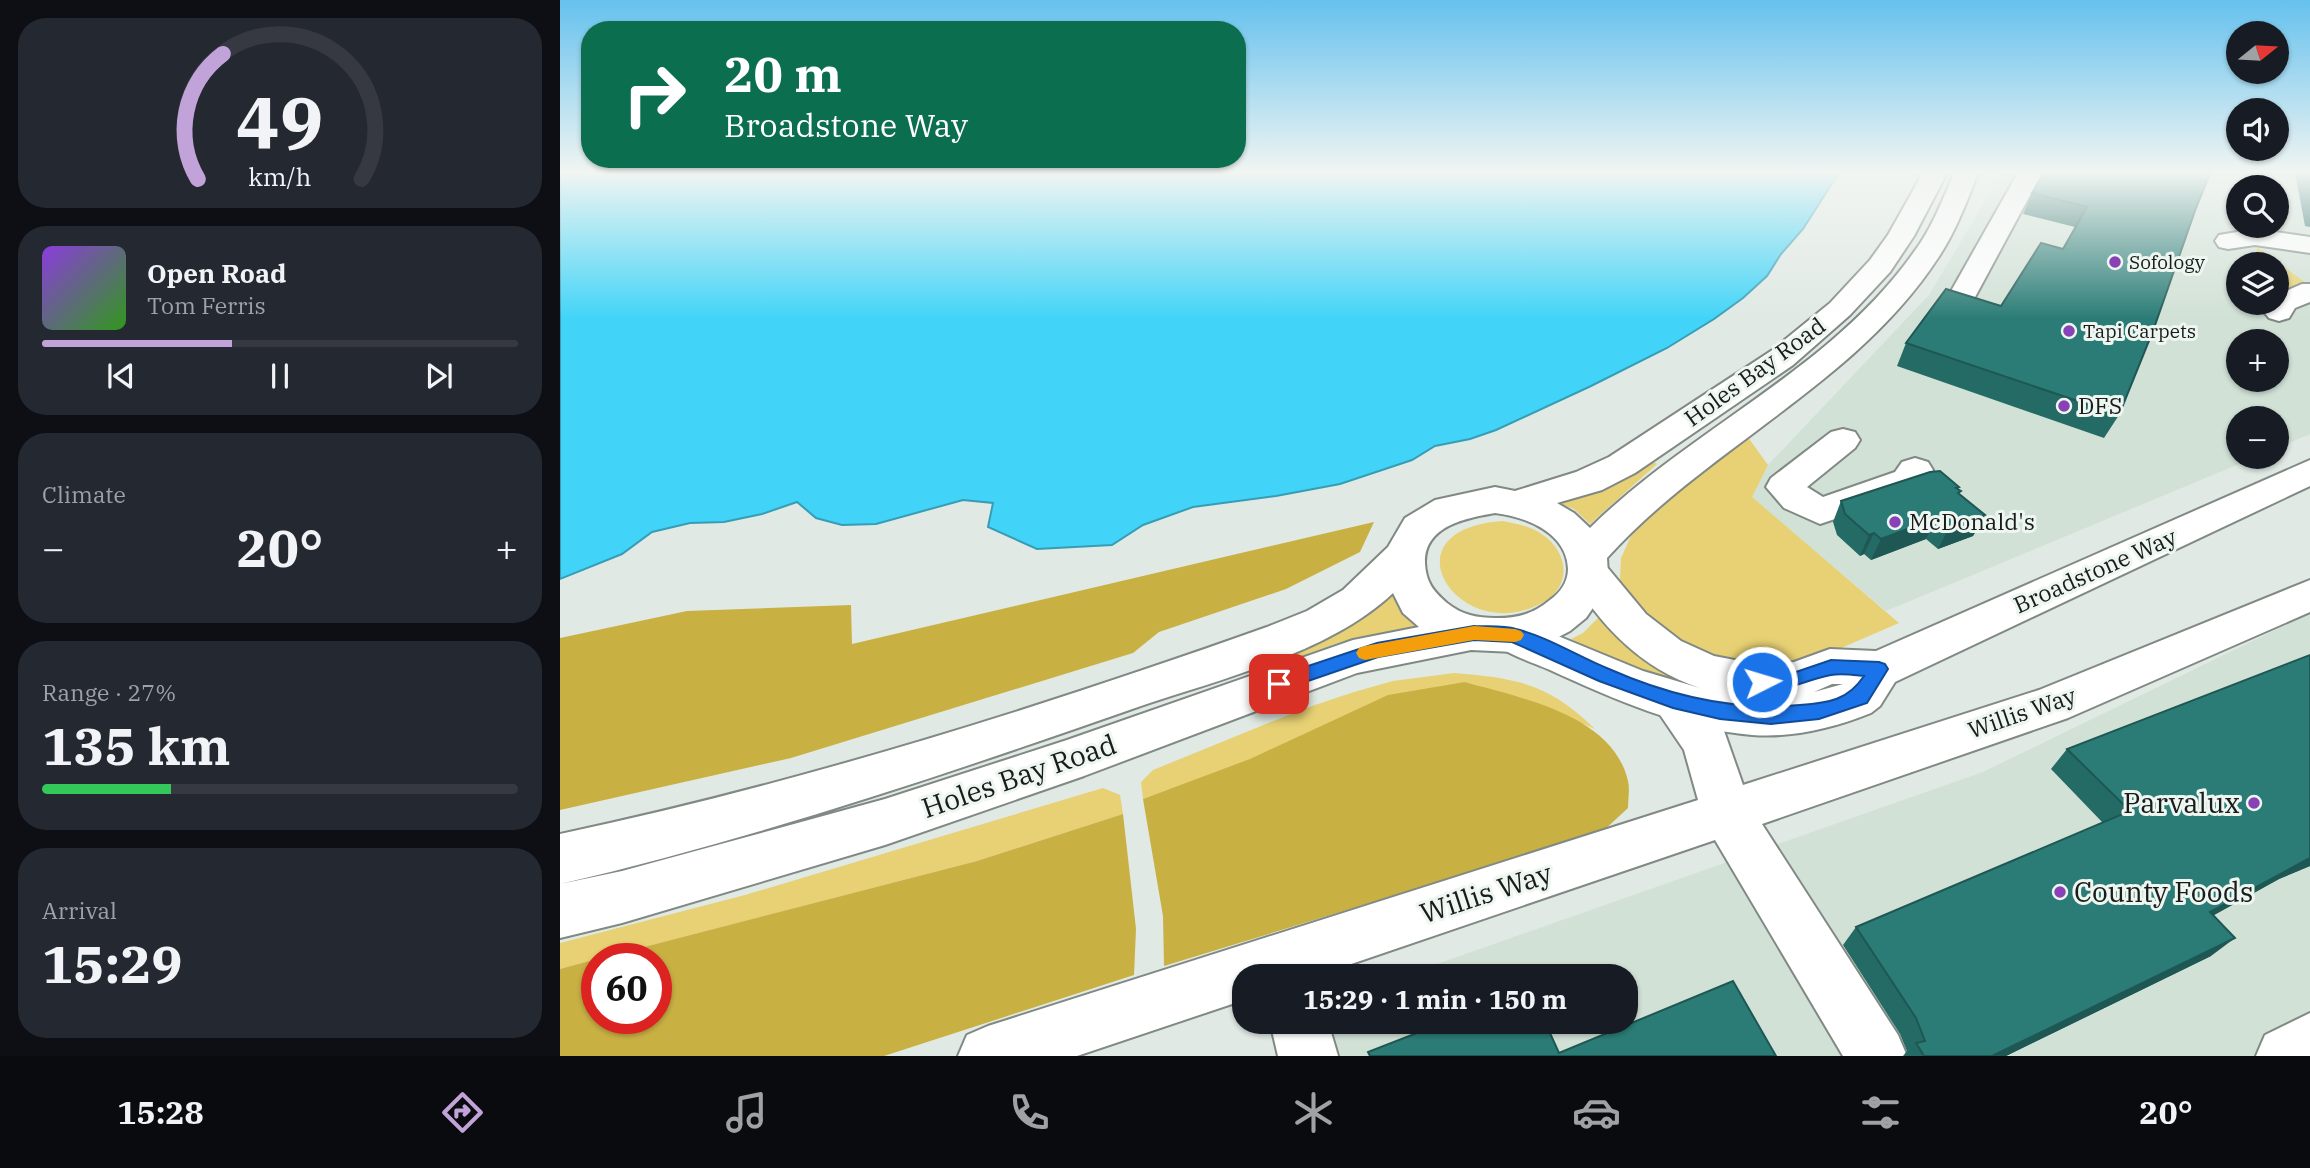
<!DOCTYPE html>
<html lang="en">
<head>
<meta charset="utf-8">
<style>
	body { margin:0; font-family:"IBM Plex Serif",serif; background:#242831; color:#f1f3f6; height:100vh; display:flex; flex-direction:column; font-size:26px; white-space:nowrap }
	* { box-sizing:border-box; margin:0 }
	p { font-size:23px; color:#9ea1a6 }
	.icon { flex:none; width:38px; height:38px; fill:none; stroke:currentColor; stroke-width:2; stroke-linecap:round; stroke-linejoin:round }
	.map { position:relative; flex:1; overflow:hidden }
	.side { display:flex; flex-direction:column; gap:18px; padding:18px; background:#0d0f14; width:560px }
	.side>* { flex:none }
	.banner { position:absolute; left:21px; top:21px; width:665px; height:147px; border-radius:28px; box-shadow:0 2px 5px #0004; background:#0b6e4f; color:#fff; overflow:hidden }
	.needle { width:46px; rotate:72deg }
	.buttons { position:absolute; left:1666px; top:21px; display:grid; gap:14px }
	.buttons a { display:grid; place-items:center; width:63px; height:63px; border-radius:50%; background:#171b24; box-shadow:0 2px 5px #0004; font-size:35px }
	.speed { position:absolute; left:21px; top:943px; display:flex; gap:14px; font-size:35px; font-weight:700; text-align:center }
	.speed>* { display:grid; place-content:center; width:91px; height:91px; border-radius:50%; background:#171b24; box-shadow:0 2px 5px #0004; line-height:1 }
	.speed .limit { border:10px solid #d22; background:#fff; color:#111 }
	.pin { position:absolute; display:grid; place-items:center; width:60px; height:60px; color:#fff; margin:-30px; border-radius:14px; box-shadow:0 4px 10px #0006 }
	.me { position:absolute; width:77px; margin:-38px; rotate:85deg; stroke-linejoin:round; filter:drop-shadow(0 0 5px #0008) }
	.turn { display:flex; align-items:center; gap:24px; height:147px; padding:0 28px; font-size:32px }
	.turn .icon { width:91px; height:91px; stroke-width:2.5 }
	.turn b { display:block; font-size:49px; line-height:60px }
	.big { font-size:52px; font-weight:800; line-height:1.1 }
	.side .widget { flex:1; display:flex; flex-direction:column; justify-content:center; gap:10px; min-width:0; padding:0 24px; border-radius:28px; background:#242831 }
	.side .dial { align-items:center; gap:0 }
	.dial svg { height:182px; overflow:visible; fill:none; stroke:#363941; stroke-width:7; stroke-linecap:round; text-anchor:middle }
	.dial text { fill:#f1f3f6; stroke:none }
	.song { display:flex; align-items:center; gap:21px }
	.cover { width:84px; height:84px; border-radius:10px; background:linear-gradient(135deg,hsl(270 70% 55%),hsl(110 70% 35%)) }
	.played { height:7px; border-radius:4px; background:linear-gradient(90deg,#c2a3d9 40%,#363941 40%) }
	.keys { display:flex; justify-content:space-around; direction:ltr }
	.heat { display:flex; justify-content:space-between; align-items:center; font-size:38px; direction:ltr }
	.charge { height:10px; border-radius:5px; background:linear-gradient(90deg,#34c759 27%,#363941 0) }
	.trip { position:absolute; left:672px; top:964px; width:406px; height:70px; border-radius:28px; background:#171b24; box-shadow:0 2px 5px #0004; font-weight:800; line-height:70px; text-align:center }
	.menu { display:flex; height:112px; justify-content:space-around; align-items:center; background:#090b0e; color:#9ea1a6 }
	.menu .icon { width:49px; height:49px }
	.menu .active { color:#c2a3d9 }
	.menu b { font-size:32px; color:#f1f3f6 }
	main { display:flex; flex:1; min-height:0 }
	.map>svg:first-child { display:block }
	.built { fill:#d1e1d6; fill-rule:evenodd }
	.green { fill:#e7d174 }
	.forest { fill:#c8b043 }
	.water { fill:#42d4f8; stroke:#369db5; stroke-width:2 }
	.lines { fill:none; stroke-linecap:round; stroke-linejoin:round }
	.minor-casing { stroke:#818984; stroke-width:4 }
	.major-casing { stroke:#818984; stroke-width:4 }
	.highway-casing { stroke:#818984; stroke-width:4 }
	.minor { fill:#fff; fill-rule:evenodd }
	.major { fill:#fff; fill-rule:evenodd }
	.highway { fill:#fff; fill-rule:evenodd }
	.wall { fill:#256b65 }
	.shaded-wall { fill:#1e5753 }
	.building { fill:#2b7c76; stroke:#1e5753; stroke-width:2 }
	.route { fill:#1a73e8; stroke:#114b97; stroke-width:2 }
	.slow { fill:#f59e0b }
	.poi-dot { fill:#8842b5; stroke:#edf6f0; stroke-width:2.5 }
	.labels { text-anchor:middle; stroke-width:6; stroke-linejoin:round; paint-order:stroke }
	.far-poi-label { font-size:19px; fill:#191c1a; stroke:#edf6f0; text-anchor:start }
	.street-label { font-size:23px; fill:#191c1a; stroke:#edf6f0 }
	.poi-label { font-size:23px; fill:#191c1a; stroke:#edf6f0; text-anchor:start }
	.near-street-label { font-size:28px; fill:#191c1a; stroke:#edf6f0 }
	.near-poi-label { font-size:28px; fill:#191c1a; stroke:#edf6f0; text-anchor:end }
</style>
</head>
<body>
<main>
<section class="side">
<div class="widget dial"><svg viewBox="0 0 100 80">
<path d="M14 69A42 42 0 1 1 86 69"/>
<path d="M14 69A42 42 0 0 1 25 14" stroke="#c2a3d9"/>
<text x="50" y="56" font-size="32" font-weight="700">49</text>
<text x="50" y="72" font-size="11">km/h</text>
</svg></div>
<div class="widget">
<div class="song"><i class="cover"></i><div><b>Open Road</b><p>Tom Ferris</p></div></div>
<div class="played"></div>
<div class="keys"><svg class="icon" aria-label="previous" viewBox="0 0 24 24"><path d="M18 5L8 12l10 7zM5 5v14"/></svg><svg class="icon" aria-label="pause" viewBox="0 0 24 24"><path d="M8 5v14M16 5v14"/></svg><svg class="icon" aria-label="next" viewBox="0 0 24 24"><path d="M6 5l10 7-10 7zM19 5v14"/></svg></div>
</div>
<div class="widget"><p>Climate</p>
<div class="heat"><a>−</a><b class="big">20°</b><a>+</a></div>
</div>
<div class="widget"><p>Range · 27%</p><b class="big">135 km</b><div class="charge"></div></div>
<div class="widget"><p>Arrival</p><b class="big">15:29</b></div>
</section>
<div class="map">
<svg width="1750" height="1056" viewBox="0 0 1750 1056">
	<rect width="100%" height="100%" fill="#e0e9e3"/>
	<g class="built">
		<path d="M 1443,171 L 1750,171 L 1750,434 L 1717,448 L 1717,418 L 1678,418 L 1678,457 L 1696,457 L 1326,611 L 1191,497 L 1208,465 L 1369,295 ZM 1678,187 L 1717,187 L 1717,226 L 1678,226 ZM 1678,264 L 1717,264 L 1717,303 L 1678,303 ZM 1678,341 L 1717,341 L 1717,380 L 1678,380 Z"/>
		<path d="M 1750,613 L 1750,1056 L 773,1056 L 768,1039 L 780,1022 L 1066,1022 L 1066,976 L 843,976 L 1423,772 Z"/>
	</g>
	<g class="green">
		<path d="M 1697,247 L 1750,286 L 1717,290 L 1717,264 L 1694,264 Z"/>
		<path d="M 1187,436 L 1208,465 L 1192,497 L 1339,623 L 1251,661 L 1223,668 L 1134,656 L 1069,601 L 1060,580 L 1061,558 L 1071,536 L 1088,515 Z"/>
		<path d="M 1089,459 L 1097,464 L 1030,524 L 1014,509 L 1001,504 L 1041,489 Z"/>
		<path d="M 943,521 C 957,524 971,526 983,535 C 1009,553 1012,587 982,603 C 899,648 821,529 943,521 Z"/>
		<path d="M 833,590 L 862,626 L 780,642 L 725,662 L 720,652 Z"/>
		<path d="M 1045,611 L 1072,646 L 1283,679 L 1290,687 L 1250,699 L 1123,689 L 1042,656 L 1011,639 L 1023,633 Z"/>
		<path d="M 894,673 C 957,678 989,684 1035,729 L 973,702 L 905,682 L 583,799 L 581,782 L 593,770 L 743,709 L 794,692 L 833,681 Z"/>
		<path d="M 543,788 L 560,795 L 563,814 L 417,861 L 0,969 L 0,943 L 185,895 Z"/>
	</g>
	<g class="forest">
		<path d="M 814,522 L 800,552 L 726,589 L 599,632 L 573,653 L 231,758 L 0,810 L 0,638 L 127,611 L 291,605 L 292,644 Z"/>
		<path d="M 905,682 C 961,698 1053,715 1068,781 C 1070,789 1068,799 1068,808 L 1042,832 L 604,966 L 603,916 L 583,799 L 690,759 L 828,695 Z"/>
		<path d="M 563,814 L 576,929 L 574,975 L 324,1056 L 0,1056 L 0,969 L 37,959 L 37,1018 L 96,1018 L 96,959 L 38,959 L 417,861 Z"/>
	</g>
	<path class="water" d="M 0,171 L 1280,171 L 1243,229 L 1221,254 L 1207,276 L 1183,298 L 1154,319 L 1107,348 L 1031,386 L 936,430 L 910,439 L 875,446 L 852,460 L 780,484 L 716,496 L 633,507 L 583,525 L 552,545 L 477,549 L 428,527 L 433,503 L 403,500 L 316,524 L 282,525 L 256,518 L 237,502 L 202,514 L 164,522 L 130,523 L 92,532 L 62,554 L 0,579 Z"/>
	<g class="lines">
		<defs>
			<g id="minor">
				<path d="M 1459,171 L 1483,171 L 1414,299 L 1404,302 L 1394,299 L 1390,293 Z"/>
				<path d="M 1685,171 L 1709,171 L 1714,183 L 1711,187 L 1693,187 Z"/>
				<path d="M 1695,229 L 1750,237 L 1750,253 L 1695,245 L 1668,249 L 1659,247 L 1655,241 L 1659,235 Z"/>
				<path d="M 1742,284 L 1750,284 L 1750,302 L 1735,308 L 1729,318 L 1719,321 L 1709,318 L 1704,312 L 1709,303 L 1717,303 L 1717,295 Z"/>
				<path d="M 1283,429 L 1295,432 L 1300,440 L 1295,448 L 1247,487 L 1263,497 L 1335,472 L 1342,462 L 1355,458 L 1368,462 L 1373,470 L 1361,490 L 1260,524 L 1224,508 L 1206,487 L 1211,478 L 1271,432 Z"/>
				<path d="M 1750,580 L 1750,612 L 1508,718 L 1202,824 L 1338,1035 L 1347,1056 L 1283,1056 L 1155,840 L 756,976 L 684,976 L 684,1000 L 517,1056 L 398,1056 L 407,1035 L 428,1026 L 1138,800 L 1124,750 L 1090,700 L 1097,687 L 1113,681 L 1129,687 L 1163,728 L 1183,785 L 1479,690 Z"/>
				<path d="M 1750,1013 L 1750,1056 L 1696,1056 L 1705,1035 Z"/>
				<path d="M 710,1022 L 768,1022 L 778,1056 L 718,1056 Z"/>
			</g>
			<path id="major" d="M 1750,460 L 1750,486 L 1335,682 L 1320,706 L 1311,713 C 1274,728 1232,738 1192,735 C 1122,729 1053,699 990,670 C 974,663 955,657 941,648 C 937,645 935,640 933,635 L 939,623 L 954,618 L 1083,671 L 1140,688 C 1080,668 1039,625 1008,571 L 1014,561 L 1028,556 L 1042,561 L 1086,614 L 1121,641 L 1154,656 L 1190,663 L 1212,664 L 1234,662 L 1270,649 L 1316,651 ZM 1272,684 L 1283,684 L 1254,692 Z"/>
			<path id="highway" d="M 1364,171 L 1388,171 L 1354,236 L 1330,272 L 1290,315 L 1233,365 L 1075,473 L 1042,490 L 997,503 L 1014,513 L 1030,528 C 1131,428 1271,370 1354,252 C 1372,228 1383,199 1395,171 L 1419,171 C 1407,201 1396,231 1378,258 C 1295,385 1147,447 1047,558 L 1048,575 L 1037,602 L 1026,618 L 1010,631 L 991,641 L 954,652 L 911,650 L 797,673 L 524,776 L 325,845 L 62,923 L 0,938 L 0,884 L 62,871 L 325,799 L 507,740 L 793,640 L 859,627 L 843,613 L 833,593 C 770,653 660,679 578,707 C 387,774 197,838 0,884 L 0,834 C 240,783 476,709 707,627 L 747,611 L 783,590 L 828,547 L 845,518 L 875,500 L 935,487 L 955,491 L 1016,472 L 1049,457 L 1211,351 L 1270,303 L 1310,260 L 1328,235 ZM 935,513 C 967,517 1007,533 1008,569 C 1008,582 1000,593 990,600 C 973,614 958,618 936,618 C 917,618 902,615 887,603 C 873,591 866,582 865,563 C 864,526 906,518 935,513 Z"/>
		</defs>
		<use href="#minor" class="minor-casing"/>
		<use href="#major" class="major-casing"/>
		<use href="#highway" class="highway-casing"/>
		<use href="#minor" class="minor"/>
		<use href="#major" class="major"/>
		<use href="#highway" class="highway"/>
	</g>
	<g class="wall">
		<path d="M 1736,171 L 1750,171 L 1750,227 L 1745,226 L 1735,173 Z"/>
		<path d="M 1472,193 L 1636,208 L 1559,415 L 1544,438 L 1337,366 L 1346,343 L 1441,306 L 1503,249 L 1515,227 L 1463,214 Z"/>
		<path d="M 1399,487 L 1398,489 L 1401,491 L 1399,494 L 1425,515 L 1413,536 L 1378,549 L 1366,539 L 1311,560 L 1304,554 L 1300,556 L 1277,535 L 1273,522 L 1281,501 Z"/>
		<path d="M 1750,655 L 1750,866 L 1719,879 L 1654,915 L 1651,956 L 1446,1056 L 1343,1056 L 1347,1051 L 1340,1034 L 1283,945 L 1296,927 L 1543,823 L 1491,769 L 1507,749 Z"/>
	</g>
	<g class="shaded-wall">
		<path d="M 1425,515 L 1413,536 L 1378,549 L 1389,528 Z"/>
		<path d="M 1377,518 L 1366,539 L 1311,560 L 1321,539 Z"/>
		<path d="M 1314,533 L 1304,554 L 1300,556 L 1309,535 Z"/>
		<path d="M 1750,858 L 1750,866 L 1719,879 L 1627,930 L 1650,912 Z"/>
		<path d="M 1675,938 L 1651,956 L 1446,1056 L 1432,1056 Z"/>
	</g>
	<g class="building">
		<path d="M 1486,171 L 1651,171 L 1636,208 L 1593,331 L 1559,415 L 1346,343 L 1386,289 L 1441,306 L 1481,243 L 1503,249 L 1527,207 L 1472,193 Z"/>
		<path d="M 1380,471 L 1399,487 L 1396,488 L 1401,491 L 1398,493 L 1425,515 L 1389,528 L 1377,518 L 1321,539 L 1314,533 L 1309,535 L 1285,514 L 1281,501 L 1370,472 Z"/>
		<path d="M 1750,655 L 1750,858 L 1650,912 L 1675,938 L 1432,1056 L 1364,1056 L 1356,1043 L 1365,1041 L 1356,1018 L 1296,927 L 1570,811 L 1507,749 Z"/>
		<path d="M 1173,981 L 1216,1056 L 810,1056 L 808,1052 L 885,1022 L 985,1022 L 999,1053 Z"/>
	</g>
	<linearGradient id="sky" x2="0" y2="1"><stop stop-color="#65c1ee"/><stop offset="0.54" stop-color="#f1f5f2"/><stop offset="1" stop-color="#f1f5f2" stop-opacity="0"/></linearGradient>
	<rect width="1750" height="319" fill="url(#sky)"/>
	<path class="route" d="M 914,626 C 927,627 943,625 956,629 C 988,637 1019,657 1049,669 C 1110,696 1174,711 1240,705 C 1269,703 1288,700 1304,676 C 1294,675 1281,673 1271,675 C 1246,679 1221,696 1195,688 L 1192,682 L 1195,677 L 1236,672 L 1271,660 L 1319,662 L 1325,664 L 1328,669 L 1307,703 L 1259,719 L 1211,724 L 1160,719 L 1113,708 L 1039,681 L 952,642 L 914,640 L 818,657 L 719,691 L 712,689 L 709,684 L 712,678 L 817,643 Z"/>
	<path class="slow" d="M 914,626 L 955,629 L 961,631 L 964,635 L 961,640 L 955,642 L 914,640 L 805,660 L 799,658 L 796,653 L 799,648 L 805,646 Z"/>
	<g class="poi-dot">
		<circle cx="1555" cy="262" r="7"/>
		<circle cx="1509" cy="331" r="7"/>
		<circle cx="1504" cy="406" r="7"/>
		<circle cx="1335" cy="522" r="7"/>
		<circle cx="1694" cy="803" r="7"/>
		<circle cx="1500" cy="892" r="7"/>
	</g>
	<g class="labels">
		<g class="far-poi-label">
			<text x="1569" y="269">Sofology</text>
			<text x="1523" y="338">Tapi Carpets</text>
		</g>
		<g class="street-label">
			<text transform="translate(1195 372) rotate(-36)" y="8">Holes Bay Road</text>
			<text transform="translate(1535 571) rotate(-24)" y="8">Broadstone Way</text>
			<text transform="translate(1462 713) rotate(-19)" y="8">Willis Way</text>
		</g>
		<g class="poi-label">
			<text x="1518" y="414">DFS</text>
			<text x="1349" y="530">McDonald's</text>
		</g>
		<g class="near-street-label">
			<text transform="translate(459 776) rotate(-19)" y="10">Holes Bay Road</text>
			<text transform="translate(926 893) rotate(-18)" y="10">Willis Way</text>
		</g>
		<g class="near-poi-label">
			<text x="1680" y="813">Parvalux</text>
			<text x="1514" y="902" text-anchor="start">County Foods</text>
		</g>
	</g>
</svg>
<div class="buttons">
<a><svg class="needle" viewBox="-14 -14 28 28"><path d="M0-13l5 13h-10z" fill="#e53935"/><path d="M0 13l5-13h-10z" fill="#9ea1a6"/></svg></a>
<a><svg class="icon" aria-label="sound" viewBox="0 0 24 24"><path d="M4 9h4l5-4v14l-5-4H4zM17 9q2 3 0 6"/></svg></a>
<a><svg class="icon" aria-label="search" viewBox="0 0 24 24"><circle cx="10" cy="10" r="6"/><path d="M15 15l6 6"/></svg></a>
<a><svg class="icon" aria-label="layers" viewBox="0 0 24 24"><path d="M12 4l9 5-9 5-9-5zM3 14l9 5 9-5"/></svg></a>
<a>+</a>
<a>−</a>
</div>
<div class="speed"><div class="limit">60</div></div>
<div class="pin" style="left:719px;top:684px;background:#d93025"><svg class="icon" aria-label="arrive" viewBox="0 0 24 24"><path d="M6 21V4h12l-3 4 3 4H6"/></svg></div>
<svg class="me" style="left:1202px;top:682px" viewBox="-20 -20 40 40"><circle r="17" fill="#1a73e8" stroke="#fff" stroke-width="3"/><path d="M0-11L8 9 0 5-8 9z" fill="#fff"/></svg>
<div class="trip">15:29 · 1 min · 150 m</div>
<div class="banner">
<div class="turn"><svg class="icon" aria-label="right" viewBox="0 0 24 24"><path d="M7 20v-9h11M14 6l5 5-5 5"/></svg><div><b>20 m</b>Broadstone Way</div></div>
</div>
</div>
</main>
<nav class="menu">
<b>15:28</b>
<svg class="icon active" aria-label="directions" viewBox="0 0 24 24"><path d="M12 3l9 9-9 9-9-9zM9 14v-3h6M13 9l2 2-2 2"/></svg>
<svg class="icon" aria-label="music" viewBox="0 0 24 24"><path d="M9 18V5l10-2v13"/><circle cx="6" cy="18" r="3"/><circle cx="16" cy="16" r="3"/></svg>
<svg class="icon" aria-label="phone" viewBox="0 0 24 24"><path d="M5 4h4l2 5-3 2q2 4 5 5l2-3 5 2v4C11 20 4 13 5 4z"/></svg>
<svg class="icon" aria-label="climate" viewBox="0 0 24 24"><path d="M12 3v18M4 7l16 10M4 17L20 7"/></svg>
<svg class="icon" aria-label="car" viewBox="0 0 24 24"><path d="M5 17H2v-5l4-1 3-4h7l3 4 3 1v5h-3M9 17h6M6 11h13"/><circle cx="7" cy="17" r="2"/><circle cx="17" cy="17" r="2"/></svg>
<svg class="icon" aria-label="filters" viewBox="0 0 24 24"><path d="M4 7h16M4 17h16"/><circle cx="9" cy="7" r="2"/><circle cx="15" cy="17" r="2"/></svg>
<b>20°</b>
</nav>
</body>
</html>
